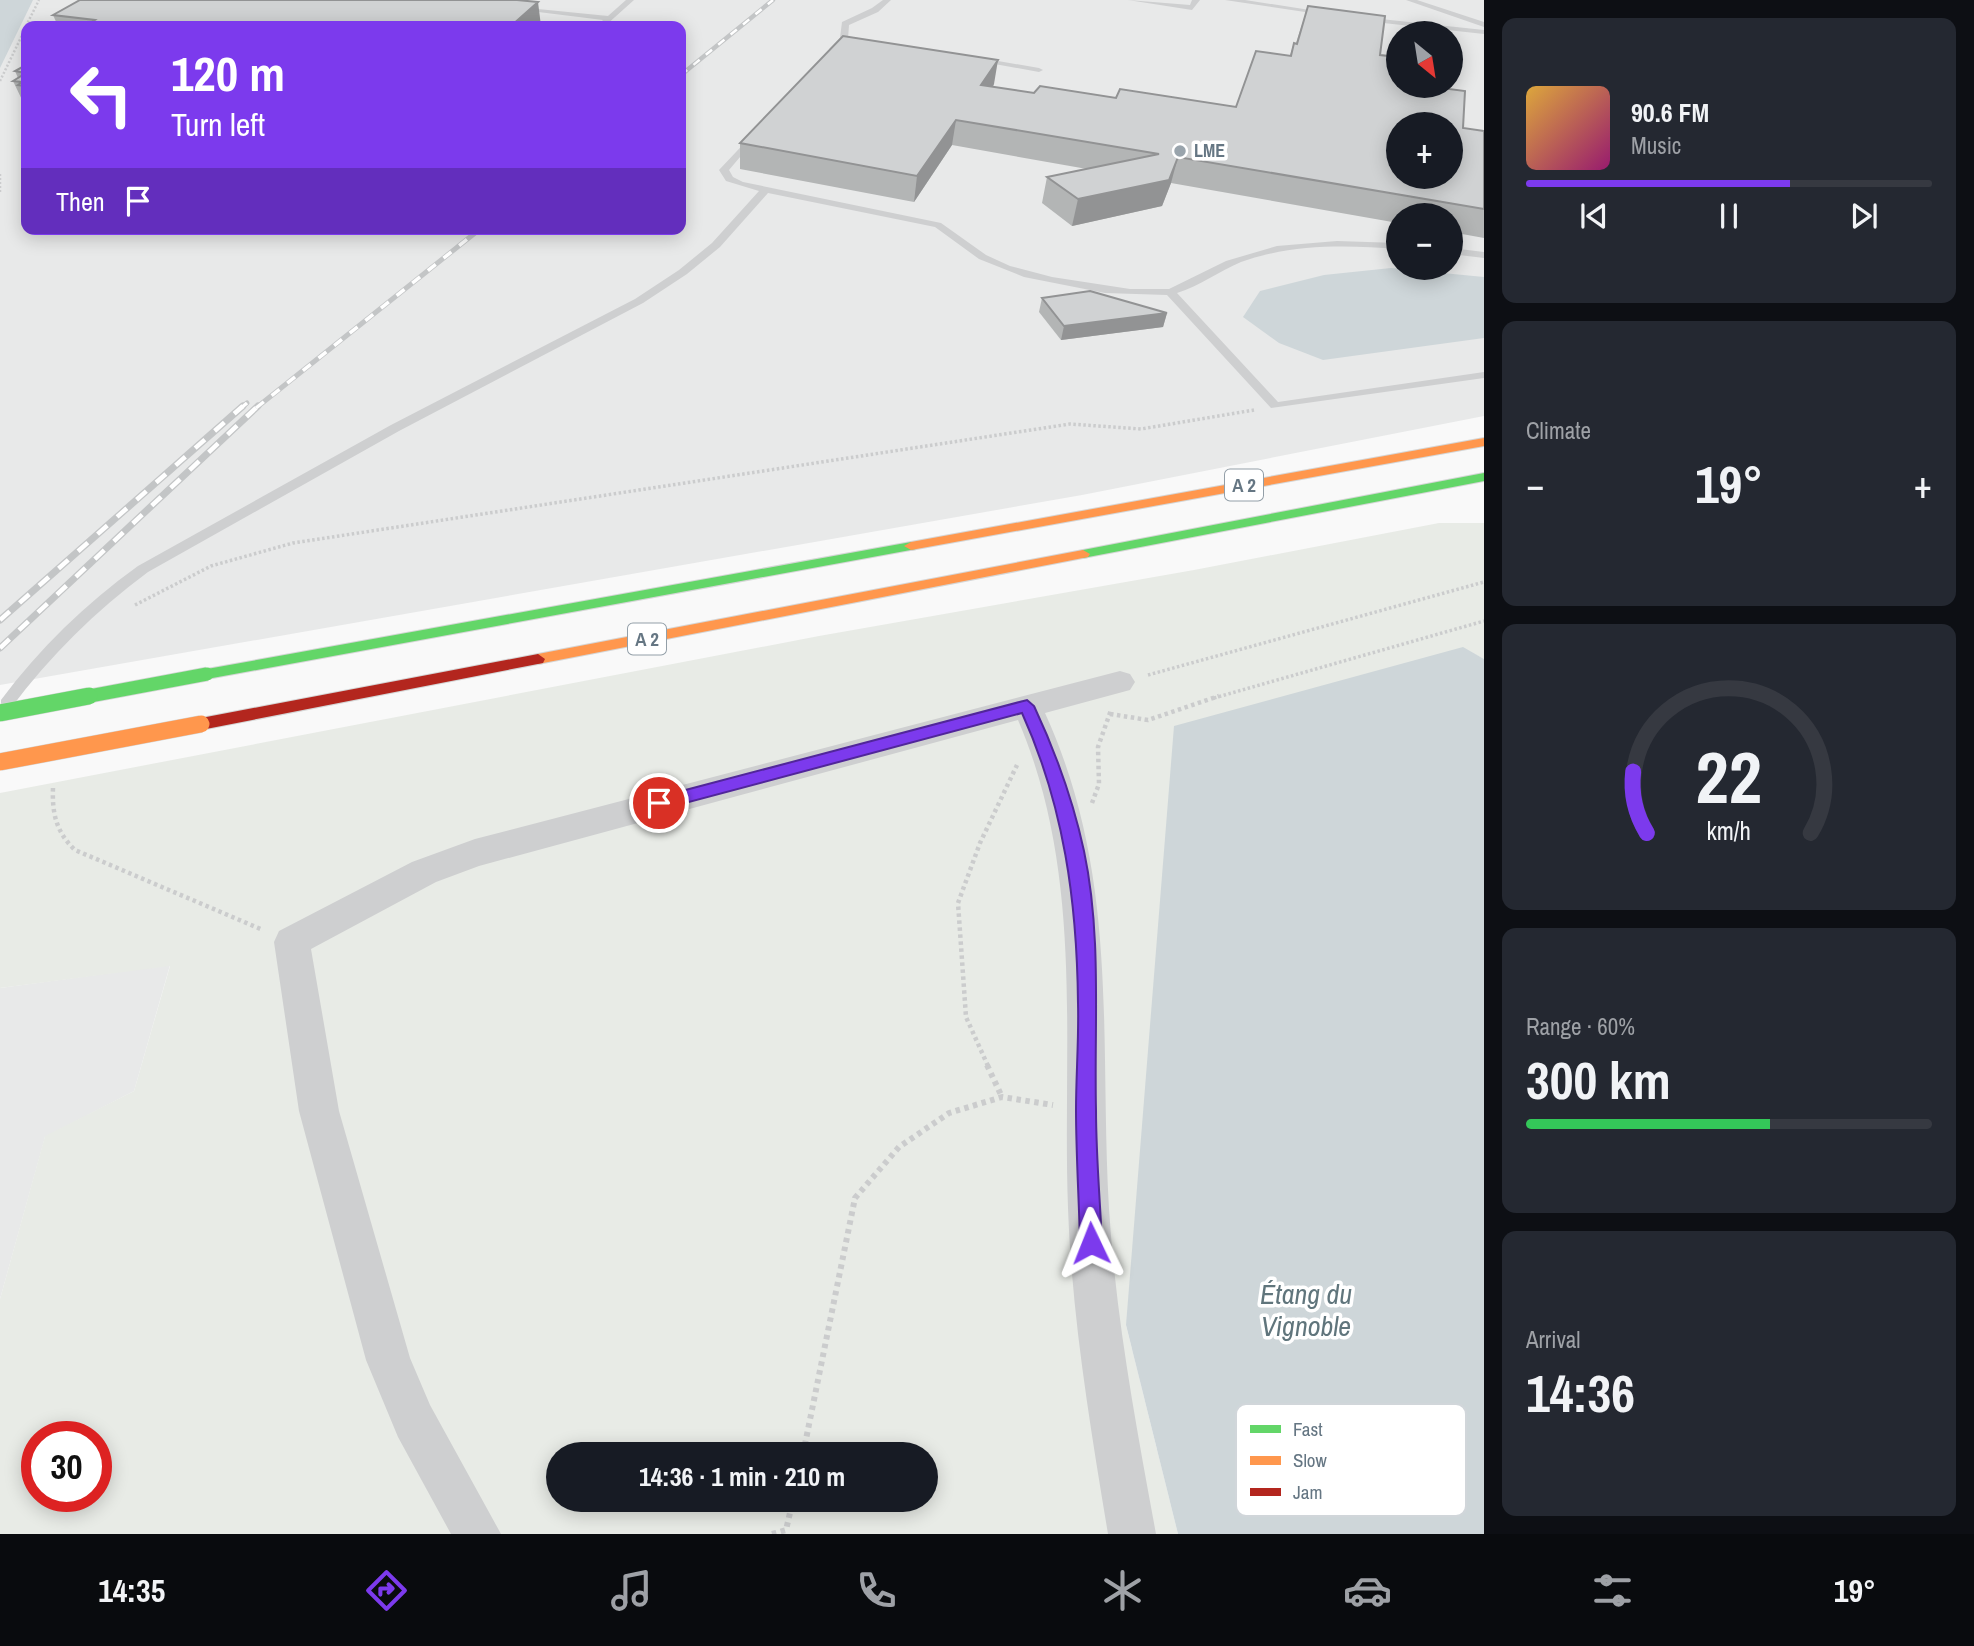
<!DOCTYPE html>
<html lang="en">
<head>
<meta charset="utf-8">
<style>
	body { margin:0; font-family:"Archivo Narrow",sans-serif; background:#242831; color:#f1f3f6; height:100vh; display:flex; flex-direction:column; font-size:26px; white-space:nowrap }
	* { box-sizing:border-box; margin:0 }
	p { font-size:23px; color:#9ea1a6 }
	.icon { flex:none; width:38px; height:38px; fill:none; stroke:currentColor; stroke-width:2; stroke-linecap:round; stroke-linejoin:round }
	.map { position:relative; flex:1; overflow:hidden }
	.side { display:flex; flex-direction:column; gap:18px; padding:18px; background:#0d0f14; width:490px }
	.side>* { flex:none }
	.guide { position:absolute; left:21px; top:21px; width:665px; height:214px; border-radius:14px; box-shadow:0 4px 18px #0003; background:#7c3aed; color:#fff; overflow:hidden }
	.needle { width:46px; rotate:150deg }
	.tools { position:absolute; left:1386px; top:21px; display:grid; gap:14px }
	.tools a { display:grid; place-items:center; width:77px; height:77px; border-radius:50%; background:#171b24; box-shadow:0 4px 18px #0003; font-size:35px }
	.speed { position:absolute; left:21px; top:1421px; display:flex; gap:14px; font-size:35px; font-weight:700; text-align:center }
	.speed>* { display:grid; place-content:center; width:91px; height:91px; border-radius:50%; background:#171b24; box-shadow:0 4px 18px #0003; line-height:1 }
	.speed .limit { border:10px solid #d22; background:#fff; color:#111 }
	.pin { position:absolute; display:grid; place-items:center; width:60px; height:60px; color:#fff; margin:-30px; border:4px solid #fff; border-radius:50%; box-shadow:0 2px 7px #0007 }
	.me { position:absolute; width:77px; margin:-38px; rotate:358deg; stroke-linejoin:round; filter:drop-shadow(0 0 5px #0008) }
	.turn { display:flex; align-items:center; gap:24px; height:147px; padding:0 35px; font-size:32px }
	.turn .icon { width:91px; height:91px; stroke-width:2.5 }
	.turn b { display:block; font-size:49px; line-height:60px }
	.then { display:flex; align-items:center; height:66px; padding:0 35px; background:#0003; gap:14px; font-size:26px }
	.big { font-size:52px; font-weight:700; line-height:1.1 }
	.side .card { flex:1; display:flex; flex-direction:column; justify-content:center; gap:10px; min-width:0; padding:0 24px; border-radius:14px; background:#242831 }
	.side .dial { align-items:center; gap:0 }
	.dial svg { height:182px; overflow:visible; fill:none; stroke:#363941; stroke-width:7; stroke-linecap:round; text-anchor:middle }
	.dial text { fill:#f1f3f6; stroke:none }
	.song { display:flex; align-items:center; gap:21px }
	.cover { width:84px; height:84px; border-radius:10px; background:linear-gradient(135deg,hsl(40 70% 55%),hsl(320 70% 35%)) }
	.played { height:7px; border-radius:4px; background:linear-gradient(90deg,#7c3aed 65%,#363941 65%) }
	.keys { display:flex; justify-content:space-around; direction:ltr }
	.heat { display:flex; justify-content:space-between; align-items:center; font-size:38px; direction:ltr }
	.charge { height:10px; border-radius:5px; background:linear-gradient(90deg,#34c759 60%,#363941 0) }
	.trip { position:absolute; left:546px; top:1442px; width:392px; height:70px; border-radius:35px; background:#171b24; box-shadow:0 4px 18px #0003; font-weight:700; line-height:70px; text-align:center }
	.tab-bar { display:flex; height:112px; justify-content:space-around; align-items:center; background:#090b0e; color:#9ea1a6 }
	.tab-bar .icon { width:49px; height:49px }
	.tab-bar .selected { color:#7c3aed }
	.tab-bar b { font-size:32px; color:#f1f3f6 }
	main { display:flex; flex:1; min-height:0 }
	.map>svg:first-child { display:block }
	.built { fill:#e8e9e9; fill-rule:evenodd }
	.green { fill:#e8ebe6; fill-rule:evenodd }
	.water { fill:#ced6d9 }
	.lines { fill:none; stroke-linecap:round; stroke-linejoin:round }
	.fast-casing { stroke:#d5d6d6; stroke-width:2 }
	.slow-casing { stroke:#d5d6d6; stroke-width:2 }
	.jam-casing { stroke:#d5d6d6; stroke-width:2 }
	.path-far3 { stroke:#cbcccd; stroke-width:2.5; stroke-dasharray:2 2; stroke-linecap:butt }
	.path-far2 { stroke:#cbcccd; stroke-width:3.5; stroke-dasharray:2.5 2.5; stroke-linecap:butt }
	.path-far1 { stroke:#cbcccd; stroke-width:4.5; stroke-dasharray:3.5 3.5; stroke-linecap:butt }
	.path { stroke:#cbcccd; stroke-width:6; stroke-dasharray:4.5 4.5; stroke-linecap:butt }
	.lane { fill:#cecfd0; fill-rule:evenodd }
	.street { fill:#cecfd0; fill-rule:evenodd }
	.fast { fill:#63d668; fill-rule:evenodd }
	.slow { fill:#ff974d; fill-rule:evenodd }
	.jam { fill:#b3261e; fill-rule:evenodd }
	.rail-far2-casing { stroke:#c3c5c6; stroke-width:4.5 }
	.rail-far1-casing { stroke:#c3c5c6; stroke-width:5 }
	.rail-casing { stroke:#c3c5c6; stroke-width:7 }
	.rail-far2 { stroke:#fff; stroke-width:2.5; stroke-dasharray:8; stroke-linecap:butt }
	.rail-far1 { stroke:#fff; stroke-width:3.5; stroke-dasharray:10; stroke-linecap:butt }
	.rail { stroke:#fff; stroke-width:4.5; stroke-dasharray:13; stroke-linecap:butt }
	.fast-bridge-far1-casing { stroke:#d5d6d6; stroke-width:15; stroke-linecap:butt }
	.fast-bridge-casing { stroke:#d5d6d6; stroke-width:18; stroke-linecap:butt }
	.slow-bridge-casing { stroke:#d5d6d6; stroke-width:18; stroke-linecap:butt }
	.fast-bridge-far1 { stroke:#63d668; stroke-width:13 }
	.fast-bridge { stroke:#63d668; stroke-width:17 }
	.slow-bridge { stroke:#ff974d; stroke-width:17 }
	.wall { fill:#b3b5b5 }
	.shaded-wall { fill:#929394 }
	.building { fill:#d0d2d3; stroke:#929394; stroke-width:2; fill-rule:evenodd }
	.route { fill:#7c3aed; stroke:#51269a; stroke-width:2 }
	.poi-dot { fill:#99a4ac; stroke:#fff; stroke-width:2.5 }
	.labels { text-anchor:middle; stroke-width:7; stroke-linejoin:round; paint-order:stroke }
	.far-poi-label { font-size:18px; font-weight:bold; fill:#657683; stroke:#fff; text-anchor:start }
	.shield { fill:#fff; stroke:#939fa8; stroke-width:2 }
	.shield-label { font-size:19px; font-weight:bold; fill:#657683 }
	.near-water-label { font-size:28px; font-style:italic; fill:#60757c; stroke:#fff }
	.key { fill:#fff; stroke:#d1d6da; stroke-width:2 }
	.key-label { font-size:19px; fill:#657683 }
</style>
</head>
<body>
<main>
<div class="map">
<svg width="1484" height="1534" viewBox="0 0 1484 1534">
	<rect width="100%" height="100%" fill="#f9f9f9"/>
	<g class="built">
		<path d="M 0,0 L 1484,0 L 1484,416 L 1082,495 L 0,685 ZM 26,26 L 681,26 L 681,229 L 26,229 ZM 1398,33 L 1451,33 L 1451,86 L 1398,86 ZM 1398,124 L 1451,124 L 1451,177 L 1398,177 ZM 1398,215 L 1451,215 L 1451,268 L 1398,268 Z"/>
		<path d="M 170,965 L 134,1091 L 45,1137 L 0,1299 L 0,988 Z"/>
	</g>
	<path class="green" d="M 1439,523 L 1484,523 L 1484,659 L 1463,648 L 1126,1325 L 1178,1534 L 0,1534 L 0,1299 L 45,1136 L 134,1091 L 170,966 L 0,988 L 0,793 L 819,636 L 1194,570 ZM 37,1437 L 96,1437 L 96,1496 L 37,1496 ZM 558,1454 L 926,1454 L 926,1500 L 558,1500 Z"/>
	<g class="water">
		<path d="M 0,0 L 33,0 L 0,68 Z"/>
		<path d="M 1391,268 L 1484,277 L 1484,338 L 1323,360 L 1279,343 L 1243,317 L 1260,291 L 1324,275 Z"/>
		<path d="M 1463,647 L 1484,659 L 1484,1534 L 1178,1534 L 1126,1325 L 1174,726 Z"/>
	</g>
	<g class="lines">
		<defs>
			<g id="fast">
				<path d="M 1484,473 L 1484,481 L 1083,558 L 1076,554 L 1083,550 Z"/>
				<path d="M 911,542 L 916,543 L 916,549 L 207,679 L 200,674 L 207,669 Z"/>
			</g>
			<g id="slow">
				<path d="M 1484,438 L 1484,446 L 911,550 L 904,546 L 911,542 Z"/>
				<path d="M 1083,550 L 1090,554 L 1088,557 L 538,664 L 531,659 L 538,654 Z"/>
			</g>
			<path id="jam" d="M 538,654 L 545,659 L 543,663 L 201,730 L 193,724 L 201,718 Z"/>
		</defs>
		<use href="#fast" class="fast-casing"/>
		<use href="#slow" class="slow-casing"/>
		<use href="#jam" class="jam-casing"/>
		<g class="path-far3">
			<path d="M 26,26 L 39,0"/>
			<path d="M 0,81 L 26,27"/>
			<path d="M 0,174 L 0,194"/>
		</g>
		<g class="path-far2">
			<path d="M 135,605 L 211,566 L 293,543 L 1070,424 L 1141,429 L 1254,410"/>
			<path d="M 1148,675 L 1484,582"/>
			<path d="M 1214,698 L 1484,621"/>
		</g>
		<g class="path-far1">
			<path d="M 1110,714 L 1148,720 L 1219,696"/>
			<path d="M 53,788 C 52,813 56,832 75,850 L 263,930"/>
			<path d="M 1092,803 L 1099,784 L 1098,747 L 1111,710"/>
			<path d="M 988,1066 L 966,1017 L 958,903 L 980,843 L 1017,765"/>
		</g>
		<g class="path">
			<path d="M 987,1065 L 1002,1097"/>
			<path d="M 803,1454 L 855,1198 L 899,1147 L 949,1113 L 1002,1097 L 1053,1105"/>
			<path d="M 772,1534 L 786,1530 L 793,1500"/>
		</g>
		<g class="lane">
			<path d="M 626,0 L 634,0 L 605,26 L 598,25 L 603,20 L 514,9 L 518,7 L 608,16 Z"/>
			<path d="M 883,0 L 891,0 L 878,12 L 849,25 L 848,39 L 835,53 L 829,53 L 829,49 L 840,38 L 842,22 L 872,8 Z"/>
			<path d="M 1128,0 L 1190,5 L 1192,0 L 1200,0 L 1192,10 Z"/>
			<path d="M 1225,0 L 1245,0 L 1329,13 L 1325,15 Z"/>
			<path d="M 1406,0 L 1417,0 L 1484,22 L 1484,27 Z"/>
			<path d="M 1362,17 L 1484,30 L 1484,34 L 1365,21 Z"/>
			<path d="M 975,57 L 1039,68 L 1043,70 L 1039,72 L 978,61 Z"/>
			<path d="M 753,134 L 757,137 L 729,170 L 733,177 L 743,182 L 941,223 L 986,255 L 1010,266 L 1052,277 L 1130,289 L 1169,289 L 1226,261 L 1277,246 L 1337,241 L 1398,243 L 1398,249 C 1345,245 1291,244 1241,262 C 1219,271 1200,286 1177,293 L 1278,402 L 1484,372 L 1484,378 L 1271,408 L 1167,295 L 1105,293 L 1024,277 L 979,259 L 935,227 L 768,193 L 720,247 L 687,274 L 643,303 L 399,431 L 148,572 C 95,611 50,656 11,708 L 1,708 L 1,700 C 40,648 85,604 138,566 L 391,425 L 635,299 L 679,270 L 712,243 L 759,191 L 726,181 L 719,170 Z"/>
			<path d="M 1451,248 L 1484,252 L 1484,258 L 1451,254 Z"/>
		</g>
		<path class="street" d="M 1120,671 L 1130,674 L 1135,682 L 1130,690 L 1045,713 C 1120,878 1099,1034 1109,1209 C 1116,1319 1136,1425 1156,1534 L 1108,1534 C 1090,1425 1072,1318 1068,1208 C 1062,1043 1085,876 1018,720 L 479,866 L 436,882 L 311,949 L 339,1111 L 410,1358 L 430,1405 L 501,1534 L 451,1534 L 398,1437 L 366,1360 L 299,1111 L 274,942 L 279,931 L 412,862 L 475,839 Z"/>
		<use href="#fast" class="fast"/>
		<use href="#slow" class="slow"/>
		<use href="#jam" class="jam"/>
		<defs>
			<path id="rail-far2" d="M 681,75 L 773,0"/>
			<g id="rail-far1">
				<path d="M 241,408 L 247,403"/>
				<path d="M 256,408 L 480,229"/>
			</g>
			<g id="rail">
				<path d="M 0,620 L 243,406"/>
				<path d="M 0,648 L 258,406"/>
			</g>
		</defs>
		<use href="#rail-far2" class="rail-far2-casing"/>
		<use href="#rail-far1" class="rail-far1-casing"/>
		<use href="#rail" class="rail-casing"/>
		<use href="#rail-far2" class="rail-far2"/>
		<use href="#rail-far1" class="rail-far1"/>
		<use href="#rail" class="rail"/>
		<defs>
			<path id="fast-bridge-far1" d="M 79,698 L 207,674"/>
			<path id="fast-bridge" d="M 0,713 L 89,696"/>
			<path id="slow-bridge" d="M 0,762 L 201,724"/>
		</defs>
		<use href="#fast-bridge-far1" class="fast-bridge-far1-casing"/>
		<use href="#fast-bridge" class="fast-bridge-casing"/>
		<use href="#slow-bridge" class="slow-bridge-casing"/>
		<use href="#fast-bridge-far1" class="fast-bridge-far1"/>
		<use href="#fast-bridge" class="fast-bridge"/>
		<use href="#slow-bridge" class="slow-bridge"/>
	</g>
	<g class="wall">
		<path d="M 1308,6 L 1380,55 L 1398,86 L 1463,128 L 1484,131 L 1484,238 L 1451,232 L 1451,215 L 1398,215 L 1398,223 L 1171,183 L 1162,206 L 1072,226 L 1042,203 L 1047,177 L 1087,169 L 952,145 L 914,202 L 740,169 L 740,143 L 994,84 L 993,87 L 1034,93 L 1116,98 L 1236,107 L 1290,55 L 1294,43 L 1296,43 Z"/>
		<path d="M 53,15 L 541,26 L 58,26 Z"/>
		<path d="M 26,65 L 26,106 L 25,106 L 13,81 L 18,78 L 15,71 Z"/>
		<path d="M 1042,298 L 1167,313 L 1163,327 L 1061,340 L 1039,312 Z"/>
	</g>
	<g class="shaded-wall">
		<path d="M 538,2 L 541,26 L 511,26 Z"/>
		<path d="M 998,60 L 994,84 L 977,110 L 981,85 Z"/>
		<path d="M 956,120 L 952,145 L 914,202 L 917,176 Z"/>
		<path d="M 1178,157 L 1171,183 L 1162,206 L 1072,226 L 1078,199 Z"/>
		<path d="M 1167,313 L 1163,327 L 1061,340 L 1064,326 Z"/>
	</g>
	<g class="building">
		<path d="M 80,0 L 517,0 L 538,2 L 511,26 L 86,26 L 95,20 L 53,15 Z"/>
		<path d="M 1308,6 L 1385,16 L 1380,55 L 1398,57 L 1398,86 L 1426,86 L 1465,91 L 1463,128 L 1484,131 L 1484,209 L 1178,157 L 1169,180 L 1078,199 L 1047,177 L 1159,154 L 956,120 L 917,176 L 740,143 L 843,36 L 998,60 L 981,85 L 1034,93 L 1040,86 L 1116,98 L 1120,89 L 1236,107 L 1256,51 L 1291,56 L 1294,43 L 1297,44 ZM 1398,124 L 1451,124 L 1451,177 L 1398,177 Z"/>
		<path d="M 26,65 L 26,86 L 18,85 L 22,82 L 13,81 L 26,73 L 15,71 Z"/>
		<path d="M 1090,291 L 1167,313 L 1064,326 L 1042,298 Z"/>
	</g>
	<path class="route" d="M 1027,700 L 1034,706 C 1056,753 1073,800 1084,851 C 1102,936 1094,1024 1096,1110 C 1096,1155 1100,1199 1102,1243 L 1098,1250 L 1091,1253 L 1083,1250 L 1080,1243 C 1079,1199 1076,1154 1076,1110 C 1076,1074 1079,1039 1078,1003 C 1077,902 1064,806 1022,713 L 659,810 L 651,803 L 659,797 Z"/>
	<circle class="poi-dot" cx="1180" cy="151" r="7"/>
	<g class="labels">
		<g class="far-poi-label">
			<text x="1194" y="157">LME</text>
		</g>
		<g class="shield">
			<rect x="1225" y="469.5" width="38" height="31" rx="5"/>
			<rect x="628" y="623.5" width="38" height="31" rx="5"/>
		</g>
		<g class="shield-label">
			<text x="1244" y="492">A 2</text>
			<text x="647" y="646">A 2</text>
		</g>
		<g class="near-water-label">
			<text x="1306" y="1304">Étang du<tspan x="1306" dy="32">Vignoble</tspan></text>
		</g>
	</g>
	<rect x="1236" y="1404" width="230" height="112" rx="10" class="key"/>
	<rect x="1250" y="1425" width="31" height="8" fill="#63d668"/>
	<rect x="1250" y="1456" width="31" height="9" fill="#ff974d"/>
	<rect x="1250" y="1488" width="31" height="8" fill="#b3261e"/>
	<g class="key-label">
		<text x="1293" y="1436">Fast</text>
		<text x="1293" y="1467">Slow</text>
		<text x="1293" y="1499">Jam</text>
	</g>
</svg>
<div class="tools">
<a><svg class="needle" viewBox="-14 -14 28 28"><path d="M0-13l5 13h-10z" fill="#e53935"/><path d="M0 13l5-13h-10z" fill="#9ea1a6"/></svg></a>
<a>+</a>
<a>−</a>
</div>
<div class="speed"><div class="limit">30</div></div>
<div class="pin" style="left:659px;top:803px;background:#d93025"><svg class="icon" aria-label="arrive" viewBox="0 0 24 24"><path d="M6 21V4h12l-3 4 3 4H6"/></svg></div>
<svg class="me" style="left:1091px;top:1243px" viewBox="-20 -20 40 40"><path d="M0-17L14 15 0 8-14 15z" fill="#7c3aed" stroke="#fff" stroke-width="4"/></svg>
<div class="trip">14:36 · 1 min · 210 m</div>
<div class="guide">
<div class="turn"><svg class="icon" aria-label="left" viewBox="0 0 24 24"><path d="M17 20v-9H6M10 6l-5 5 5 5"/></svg><div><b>120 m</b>Turn left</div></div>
<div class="then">Then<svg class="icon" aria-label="arrive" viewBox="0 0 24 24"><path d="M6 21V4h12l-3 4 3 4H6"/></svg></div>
</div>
</div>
<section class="side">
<div class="card">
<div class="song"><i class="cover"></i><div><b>90.6 FM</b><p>Music</p></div></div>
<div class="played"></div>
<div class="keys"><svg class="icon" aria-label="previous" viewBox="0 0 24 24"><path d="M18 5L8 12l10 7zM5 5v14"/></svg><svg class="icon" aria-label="pause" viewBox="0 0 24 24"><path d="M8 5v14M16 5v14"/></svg><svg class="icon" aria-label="next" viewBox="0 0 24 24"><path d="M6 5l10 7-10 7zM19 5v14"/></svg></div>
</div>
<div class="card"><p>Climate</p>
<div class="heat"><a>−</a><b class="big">19°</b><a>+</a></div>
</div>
<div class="card dial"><svg viewBox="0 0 100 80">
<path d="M14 69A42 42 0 1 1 86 69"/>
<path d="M14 69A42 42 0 0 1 8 42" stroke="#7c3aed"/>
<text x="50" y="56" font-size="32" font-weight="700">22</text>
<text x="50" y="72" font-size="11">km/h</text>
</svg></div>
<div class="card"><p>Range · 60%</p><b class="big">300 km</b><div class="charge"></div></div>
<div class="card"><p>Arrival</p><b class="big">14:36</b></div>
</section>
</main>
<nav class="tab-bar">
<b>14:35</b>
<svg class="icon selected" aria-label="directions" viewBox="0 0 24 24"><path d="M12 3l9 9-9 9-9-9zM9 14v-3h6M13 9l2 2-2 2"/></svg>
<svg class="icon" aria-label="music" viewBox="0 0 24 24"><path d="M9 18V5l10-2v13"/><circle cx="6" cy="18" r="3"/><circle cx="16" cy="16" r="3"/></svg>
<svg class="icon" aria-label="phone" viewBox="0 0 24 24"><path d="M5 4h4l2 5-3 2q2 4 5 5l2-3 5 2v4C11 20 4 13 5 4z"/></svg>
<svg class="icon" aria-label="climate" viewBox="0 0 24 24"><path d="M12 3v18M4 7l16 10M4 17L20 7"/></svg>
<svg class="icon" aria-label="car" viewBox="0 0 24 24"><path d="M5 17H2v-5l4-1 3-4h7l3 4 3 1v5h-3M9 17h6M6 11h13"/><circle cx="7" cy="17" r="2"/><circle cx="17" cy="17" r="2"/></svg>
<svg class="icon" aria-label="filters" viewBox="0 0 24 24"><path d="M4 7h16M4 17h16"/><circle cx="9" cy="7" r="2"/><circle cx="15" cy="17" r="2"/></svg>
<b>19°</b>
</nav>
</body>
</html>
